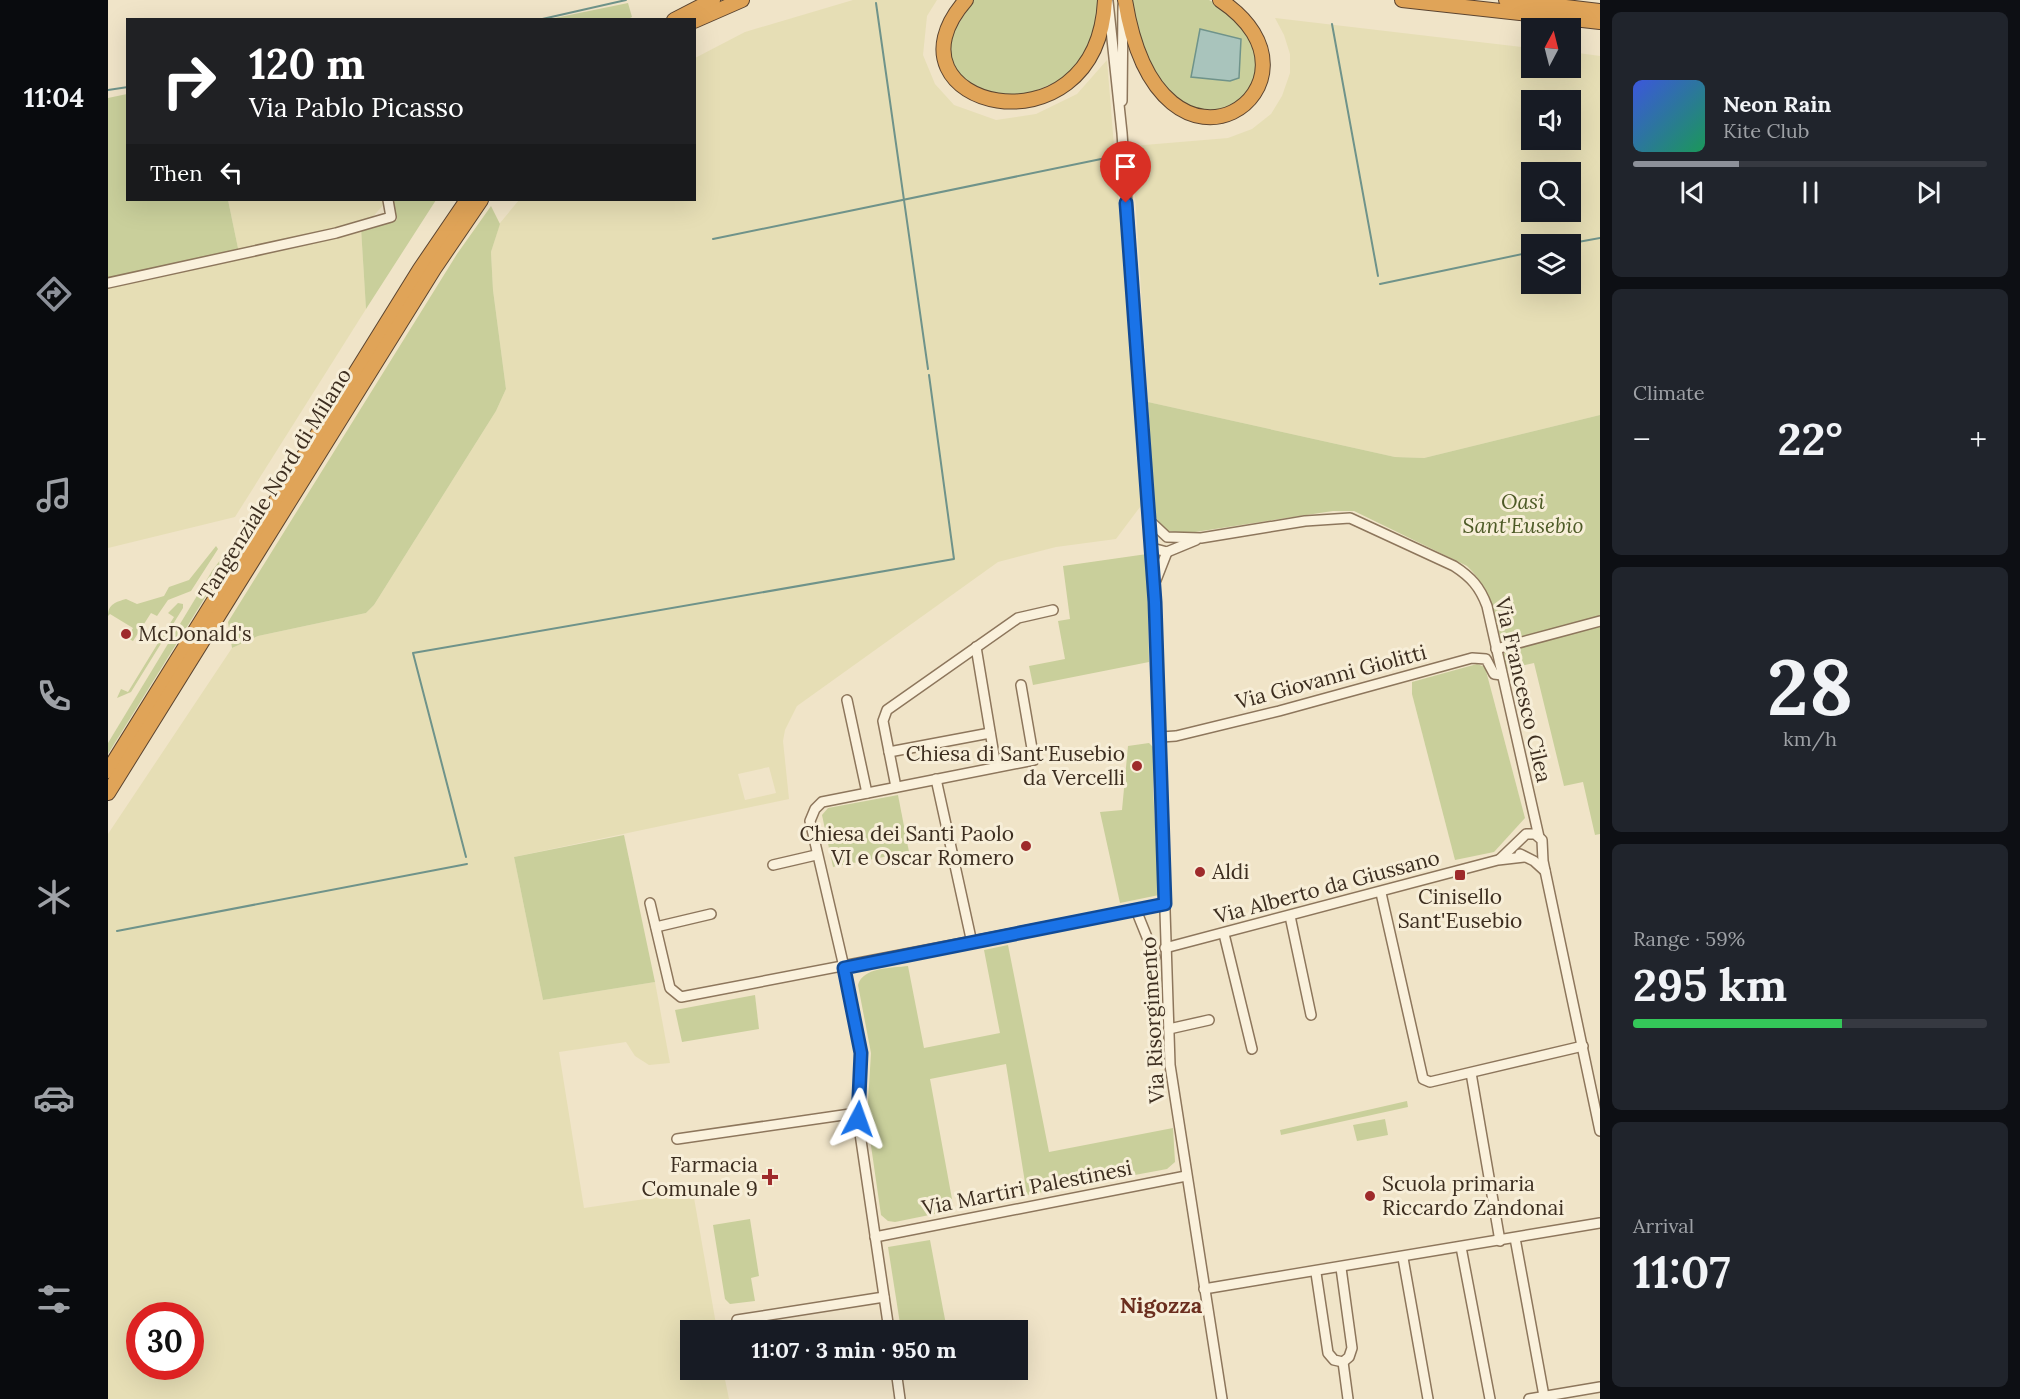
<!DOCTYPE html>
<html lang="en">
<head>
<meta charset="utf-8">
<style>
	body { margin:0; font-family:Lora,serif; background:#20242c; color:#f1f3f6; height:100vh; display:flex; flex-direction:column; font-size:22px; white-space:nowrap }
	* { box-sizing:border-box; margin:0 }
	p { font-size:20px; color:#9ea1a6 }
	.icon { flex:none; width:33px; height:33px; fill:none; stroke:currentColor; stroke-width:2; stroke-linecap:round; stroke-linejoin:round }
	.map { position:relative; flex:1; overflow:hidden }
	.sheet { display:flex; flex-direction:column; gap:12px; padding:12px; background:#0d0f14; width:420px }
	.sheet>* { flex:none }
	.banner { position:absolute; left:18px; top:18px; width:570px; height:183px; border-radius:0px; box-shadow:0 6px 24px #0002; background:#202124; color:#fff; overflow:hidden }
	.needle { width:39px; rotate:7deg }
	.fabs { position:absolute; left:1413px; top:18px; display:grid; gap:12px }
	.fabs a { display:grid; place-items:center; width:60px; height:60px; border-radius:0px; background:#171b24; box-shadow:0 6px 24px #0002; font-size:30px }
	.speed { position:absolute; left:18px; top:1302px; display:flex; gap:12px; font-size:30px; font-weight:700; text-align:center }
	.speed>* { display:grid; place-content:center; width:78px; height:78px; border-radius:50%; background:#171b24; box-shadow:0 6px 24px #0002; line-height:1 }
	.speed .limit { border:9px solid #d22; background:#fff; color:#111 }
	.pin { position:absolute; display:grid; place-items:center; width:51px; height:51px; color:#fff; margin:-62px -26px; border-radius:50% 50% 50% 0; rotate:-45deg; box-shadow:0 0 6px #0007 }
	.pin .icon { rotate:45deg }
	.me { position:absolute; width:66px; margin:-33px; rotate:4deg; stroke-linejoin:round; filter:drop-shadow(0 0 4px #0008) }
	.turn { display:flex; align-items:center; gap:21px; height:126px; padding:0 24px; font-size:27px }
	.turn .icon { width:78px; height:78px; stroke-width:2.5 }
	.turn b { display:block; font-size:42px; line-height:51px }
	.then { display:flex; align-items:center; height:57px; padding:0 24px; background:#0003; gap:12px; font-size:22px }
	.big { font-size:45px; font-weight:700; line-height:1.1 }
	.sheet .widget { flex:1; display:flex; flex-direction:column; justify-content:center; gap:9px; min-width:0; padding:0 21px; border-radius:9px; background:#20242c }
	.sheet .dial { align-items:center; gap:0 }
	.dial b { font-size:78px; line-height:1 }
	.song { display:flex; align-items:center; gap:18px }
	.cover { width:72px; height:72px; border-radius:9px; background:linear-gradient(135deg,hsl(230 70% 55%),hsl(150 70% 35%)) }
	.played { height:6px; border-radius:3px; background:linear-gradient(90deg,#8c9099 30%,#363941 30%) }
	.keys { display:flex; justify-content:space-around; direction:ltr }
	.heat { display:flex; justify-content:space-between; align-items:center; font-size:33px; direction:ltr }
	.charge { height:9px; border-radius:4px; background:linear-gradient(90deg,#34c759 59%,#363941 0) }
	.trip { position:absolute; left:572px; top:1320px; width:348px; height:60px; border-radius:0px; background:#171b24; box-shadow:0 6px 24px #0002; font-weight:700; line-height:60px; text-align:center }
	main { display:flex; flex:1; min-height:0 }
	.menu { display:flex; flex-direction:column; width:108px; justify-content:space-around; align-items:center; background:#090b0e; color:#9ea1a6 }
	.menu .icon { width:42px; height:42px }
	.menu .selected { color:#8c9099 }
	.menu b { font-size:27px; color:#f1f3f6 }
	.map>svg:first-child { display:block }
	.farmland { fill:#e6deb5; fill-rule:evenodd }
	.green { fill:#c9cf9b; fill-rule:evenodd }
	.water { fill:#a9c4bc; stroke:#6f938a; stroke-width:1.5 }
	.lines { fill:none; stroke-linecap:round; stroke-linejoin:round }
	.stream { stroke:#6f938a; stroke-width:2 }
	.minor-casing { stroke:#8d765c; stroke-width:12 }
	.highway-casing { stroke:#5b4430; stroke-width:16 }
	.minor { stroke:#faf1dc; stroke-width:9 }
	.highway { stroke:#e0a458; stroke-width:14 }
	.route-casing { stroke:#114b97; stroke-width:15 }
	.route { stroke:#1a73e8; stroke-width:10 }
	.poi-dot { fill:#9e2a2b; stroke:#f7eed8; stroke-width:2 }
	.labels { text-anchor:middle; stroke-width:6; stroke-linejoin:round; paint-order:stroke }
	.street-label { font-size:21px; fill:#3d2e20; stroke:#f7eed8 }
	.park-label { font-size:21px; font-style:italic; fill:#4d5a26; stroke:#f7eed8 }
	.poi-label { font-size:21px; fill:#3d2e20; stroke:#f7eed8; text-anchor:start }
	.neighbourhood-label { font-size:22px; font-weight:bold; fill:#6b2e1e; stroke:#f7eed8 }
</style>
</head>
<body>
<main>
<nav class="menu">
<b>11:04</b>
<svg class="icon selected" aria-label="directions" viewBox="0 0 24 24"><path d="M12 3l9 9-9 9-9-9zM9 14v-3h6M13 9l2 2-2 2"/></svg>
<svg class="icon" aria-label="music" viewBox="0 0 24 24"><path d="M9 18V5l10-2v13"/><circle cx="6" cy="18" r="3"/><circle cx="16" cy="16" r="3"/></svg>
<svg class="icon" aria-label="phone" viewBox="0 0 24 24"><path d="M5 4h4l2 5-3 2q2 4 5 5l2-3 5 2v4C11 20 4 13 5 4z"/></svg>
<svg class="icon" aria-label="climate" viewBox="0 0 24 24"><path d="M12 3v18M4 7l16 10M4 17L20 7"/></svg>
<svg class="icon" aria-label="car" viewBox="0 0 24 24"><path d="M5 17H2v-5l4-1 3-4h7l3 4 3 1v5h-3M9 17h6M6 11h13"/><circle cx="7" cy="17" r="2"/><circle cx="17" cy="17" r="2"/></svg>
<svg class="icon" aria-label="filters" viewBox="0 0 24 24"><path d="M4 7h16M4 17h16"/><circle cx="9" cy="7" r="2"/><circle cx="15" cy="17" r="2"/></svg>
</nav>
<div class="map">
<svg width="1492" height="1399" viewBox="0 0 1492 1399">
	<rect width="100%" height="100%" fill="#f0e4c8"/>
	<g class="farmland">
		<path d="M 745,0 L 829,0 L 819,16 L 815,55 L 827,84 L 846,105 L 888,120 L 928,114 L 969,94 L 999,60 L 1035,503 L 1008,539 L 948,547 L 890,562 L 689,706 L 677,730 L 675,741 L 681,799 L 406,857 L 435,1000 L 547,982 L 562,1063 L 541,1065 L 527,1056 L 518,1042 L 451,1052 L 476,1208 L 585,1192 L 609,1330 L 582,1330 L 582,1370 L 615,1370 L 621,1399 L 0,1399 L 0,834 L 124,648 L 150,636 L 258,613 L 266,605 L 388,411 L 398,389 L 385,290 L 383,252 L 392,223 L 411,200 L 586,200 L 587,58 L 637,32 ZM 661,767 L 668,793 L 637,800 L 630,774 ZM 32,1316 L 82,1316 L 82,1366 L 32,1366 Z"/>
		<path d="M 1167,18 L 1423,48 L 1424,68 L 1462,68 L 1463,52 L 1492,56 L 1492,415 L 1316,458 L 1287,457 L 1040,402 L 1024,146 L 1120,138 L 1144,129 L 1163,114 L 1174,96 L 1182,73 L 1182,54 L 1176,35 ZM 1424,100 L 1462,100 L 1462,140 L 1424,140 ZM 1424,172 L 1462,172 L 1462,212 L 1424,212 ZM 1424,244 L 1462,244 L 1462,284 L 1424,284 Z"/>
		<path d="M 120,200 L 276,200 L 277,203 L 262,220 L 131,253 Z"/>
		<path d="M 253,228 L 258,309 L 127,517 L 0,548 L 0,287 Z"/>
	</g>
	<g class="green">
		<path d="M 865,0 L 991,0 L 986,42 L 964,75 L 911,98 L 873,94 L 846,72 L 840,42 Z"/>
		<path d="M 1021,0 L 1101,0 C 1124,11 1145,35 1151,60 C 1153,69 1147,83 1145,92 L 1114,113 L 1080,110 L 1046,78 ZM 1092,29 L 1133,39 L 1131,78 L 1084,77 Z"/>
		<path d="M 520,3 L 524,17 L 520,19 L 442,19 Z"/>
		<path d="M 19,94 L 20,200 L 120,200 L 131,253 L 0,279 L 0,98 Z"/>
		<path d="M 285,200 L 328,200 L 258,309 L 253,228 L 289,220 Z"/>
		<path d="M 383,206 L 392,224 L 383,252 L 385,290 L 398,389 L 388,411 L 266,605 L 258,613 L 150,636 L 124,648 L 120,622 L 349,254 Z"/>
		<path d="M 1040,402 L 1287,457 L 1316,458 L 1492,415 L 1492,834 L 1487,835 L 1475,782 L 1456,786 L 1426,663 L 1399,669 C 1390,633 1388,593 1359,566 L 1246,511 L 1225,511 L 1074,534 L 1057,530 L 1046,515 Z"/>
		<path d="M 128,542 L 126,551 L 0,754 L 0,743 L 104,571 L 125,543 Z"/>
		<path d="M 108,546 L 110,549 L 83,591 L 60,600 L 49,616 L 43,613 L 25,641 L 19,638 L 25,628 L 2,614 L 0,616 C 0,604 8,602 18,599 L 29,604 L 56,596 L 61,587 L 81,580 Z"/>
		<path d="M 1039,554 L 1041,662 L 925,685 L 921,666 L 957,659 L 950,621 L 962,619 L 955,566 Z"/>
		<path d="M 70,603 L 75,604 L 75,608 L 23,692 L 9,698 L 13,689 L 20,692 L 66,617 L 60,613 Z"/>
		<path d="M 1369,664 L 1377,667 L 1417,818 L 1386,852 L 1347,860 L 1304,694 L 1304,682 Z"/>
		<path d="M 1041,743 L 1046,748 L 1045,789 L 1051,895 L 1012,903 L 992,812 L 1014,810 L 1020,746 Z"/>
		<path d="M 790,795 L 801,852 L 725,867 L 714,815 L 720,808 Z"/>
		<path d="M 516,835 L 547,982 L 435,1000 L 406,857 Z"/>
		<path d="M 900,945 L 941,1152 L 1065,1128 L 1067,1162 L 1059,1169 L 919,1195 L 898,1064 L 822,1079 L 846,1210 L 787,1222 L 780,1221 L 773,1215 L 759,1118 L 763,1053 L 750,985 C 755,967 784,968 800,966 L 816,1048 L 892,1033 L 876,950 Z"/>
		<path d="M 647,995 L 651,1029 L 574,1042 L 567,1010 Z"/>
		<path d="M 1299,1101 L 1300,1107 L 1173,1135 L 1172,1130 Z"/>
		<path d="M 1277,1119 L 1280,1135 L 1249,1141 L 1245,1125 Z"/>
		<path d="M 642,1219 L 651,1276 L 643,1278 L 647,1301 L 622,1304 L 617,1299 L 605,1225 Z"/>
		<path d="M 822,1240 L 839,1330 L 793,1330 L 780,1247 Z"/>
	</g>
	<path class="water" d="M 1092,29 L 1133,39 L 1131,78 L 1122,81 L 1083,77 Z"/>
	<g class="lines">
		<g class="stream">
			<path d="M 768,3 L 820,369"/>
			<path d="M 430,20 L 518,0"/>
			<path d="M 1224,24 L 1270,276"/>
			<path d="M 0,90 L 20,87"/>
			<path d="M 605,239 L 998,158"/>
			<path d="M 1459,244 L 1492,238"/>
			<path d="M 1272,284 L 1424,252"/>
			<path d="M 358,857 L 305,653 L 846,559 L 821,375"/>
			<path d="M 9,931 L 359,864"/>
		</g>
		<defs>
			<g id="minor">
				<path d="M 1000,1 L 1014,133 L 1047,602 L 1062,1065 L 1114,1399"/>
				<path d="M 1014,101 L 1015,6"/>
				<path d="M 0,283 L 228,233 L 283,217 L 280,200"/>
				<path d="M 1042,521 L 1059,537 L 1093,538 L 1197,521 L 1242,518 L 1346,566 C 1363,577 1372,587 1379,606 L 1431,837"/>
				<path d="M 1044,548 L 1059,552 L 1088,540"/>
				<path d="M 1048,580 L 1059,552"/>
				<path d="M 868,647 L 888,767"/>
				<path d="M 1388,649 L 1492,621"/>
				<path d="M 739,700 L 759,793"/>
				<path d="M 1053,737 L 1068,736 L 1171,711 L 1364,658 L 1378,659 L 1386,674 L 1394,675"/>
				<path d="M 781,752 L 882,733"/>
				<path d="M 828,779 L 864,943"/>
				<path d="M 788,787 L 775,721 L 779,710 L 910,618 L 945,610"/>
				<path d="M 1412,854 L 1426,861 L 1437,871"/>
				<path d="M 1392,859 L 1418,834 L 1427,834 L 1434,840 L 1435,861 L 1492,1131"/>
				<path d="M 665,865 L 708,855"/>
				<path d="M 1273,893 L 1315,1079 L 1322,1082 L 1475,1046"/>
				<path d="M 542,903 L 562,988 L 573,997 L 1057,904"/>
				<path d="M 1028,910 L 1047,957"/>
				<path d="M 1182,916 L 1203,1015"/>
				<path d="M 548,927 L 603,914"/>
				<path d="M 1116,934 L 1144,1049"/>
				<path d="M 1057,948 L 1390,860 L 1416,857"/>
				<path d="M 1061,1029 L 1101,1020"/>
				<path d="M 1363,1073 L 1392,1241"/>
				<path d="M 569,1139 L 749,1113"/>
				<path d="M 767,1237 L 1078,1176"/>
				<path d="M 1407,1238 L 1436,1396"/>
				<path d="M 1353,1247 L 1382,1399"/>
				<path d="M 1295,1258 L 1320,1399"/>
				<path d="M 1233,1268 L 1244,1348 L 1241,1357 L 1235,1362"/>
				<path d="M 1208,1273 L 1220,1353 L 1226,1360 L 1235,1362"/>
				<path d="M 1096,1289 L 1492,1223"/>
				<path d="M 629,1320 L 776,1297"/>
				<path d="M 781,1330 L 749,1113 L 753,1053 L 736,967 L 702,821 L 707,809 L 714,802 L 926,760 L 913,685"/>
				<path d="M 1235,1362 L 1240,1399"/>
				<path d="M 788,1370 L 792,1399"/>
				<path d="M 1421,1399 L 1492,1387"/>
			</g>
			<g id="highway">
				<path d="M 858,0 C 765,106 989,162 997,0"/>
				<path d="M 1017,0 C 1052,216 1237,83 1112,0"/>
				<path d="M 1294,0 L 1492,22"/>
				<path d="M 1398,0 L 1492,11"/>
				<path d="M 566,20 L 605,0"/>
				<path d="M 586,21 L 634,0"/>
				<path d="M 0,771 L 312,269 L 359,200"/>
				<path d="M 0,793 L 326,269 L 373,200"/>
			</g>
		</defs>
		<use href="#minor" class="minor-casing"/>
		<use href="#highway" class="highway-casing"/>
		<use href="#minor" class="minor"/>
		<use href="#highway" class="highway"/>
	</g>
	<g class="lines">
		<defs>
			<path id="route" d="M 750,1119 L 753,1053 L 736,968 L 1057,904 L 1047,602 L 1018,203"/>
		</defs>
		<use href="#route" class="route-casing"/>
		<use href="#route" class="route"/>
	</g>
	<g class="poi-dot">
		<circle cx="18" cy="634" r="6"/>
		<circle cx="1029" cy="766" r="6"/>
		<circle cx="918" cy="846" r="6"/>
		<circle cx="1092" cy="872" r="6"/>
		<rect x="1346" y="869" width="12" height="12" rx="3"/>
		<path d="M659 1168h6v6h6v6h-6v6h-6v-6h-6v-6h6z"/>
		<circle cx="1262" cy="1196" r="6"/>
	</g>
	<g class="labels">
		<g class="street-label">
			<text transform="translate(167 484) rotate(-58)" y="7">Tangenziale Nord di Milano</text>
			<text transform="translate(1223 677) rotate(-15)" y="7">Via Giovanni Giolitti</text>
			<text transform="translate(1415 690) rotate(77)" y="7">Via Francesco Cilea</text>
			<text transform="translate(1219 887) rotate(-15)" y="7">Via Alberto da Giussano</text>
			<text transform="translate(1045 1020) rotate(-93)" y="7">Via Risorgimento</text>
			<text transform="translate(919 1188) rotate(-11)" y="7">Via Martiri Palestinesi</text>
		</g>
		<g class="park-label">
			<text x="1415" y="509">Oasi<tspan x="1415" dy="24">Sant'Eusebio</tspan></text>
		</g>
		<g class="poi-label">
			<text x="30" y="641">McDonald's</text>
			<text x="1017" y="761" text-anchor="end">Chiesa di Sant'Eusebio<tspan x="1017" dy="24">da Vercelli</tspan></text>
			<text x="906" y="841" text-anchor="end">Chiesa dei Santi Paolo<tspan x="906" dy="24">VI e Oscar Romero</tspan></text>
			<text x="1104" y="879">Aldi</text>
			<text x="1352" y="904" text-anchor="middle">Cinisello<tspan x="1352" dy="24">Sant'Eusebio</tspan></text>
			<text x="650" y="1172" text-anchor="end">Farmacia<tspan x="650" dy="24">Comunale 9</tspan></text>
			<text x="1274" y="1191">Scuola primaria<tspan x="1274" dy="24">Riccardo Zandonai</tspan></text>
		</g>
		<g class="neighbourhood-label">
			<text x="1053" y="1313">Nigozza</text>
		</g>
	</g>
</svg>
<div class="fabs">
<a><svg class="needle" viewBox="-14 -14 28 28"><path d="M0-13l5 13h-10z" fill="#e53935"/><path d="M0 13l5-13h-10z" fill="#9ea1a6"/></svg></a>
<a><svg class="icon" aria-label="sound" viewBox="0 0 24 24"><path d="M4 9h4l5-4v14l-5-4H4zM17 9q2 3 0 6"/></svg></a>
<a><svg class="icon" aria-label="search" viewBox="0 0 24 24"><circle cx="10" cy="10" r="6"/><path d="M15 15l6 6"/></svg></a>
<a><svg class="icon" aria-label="layers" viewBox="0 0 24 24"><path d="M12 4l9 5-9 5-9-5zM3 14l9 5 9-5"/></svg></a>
</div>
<div class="speed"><div class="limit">30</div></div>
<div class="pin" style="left:1018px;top:203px;background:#d93025"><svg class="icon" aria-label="arrive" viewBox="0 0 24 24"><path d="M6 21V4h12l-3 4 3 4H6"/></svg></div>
<svg class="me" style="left:750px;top:1119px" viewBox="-20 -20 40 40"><path d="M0-17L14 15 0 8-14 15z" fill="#1a73e8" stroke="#fff" stroke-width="4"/></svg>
<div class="trip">11:07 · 3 min · 950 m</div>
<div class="banner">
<div class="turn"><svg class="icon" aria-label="right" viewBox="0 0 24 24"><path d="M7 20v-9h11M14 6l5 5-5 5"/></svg><div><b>120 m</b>Via Pablo Picasso</div></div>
<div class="then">Then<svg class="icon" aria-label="left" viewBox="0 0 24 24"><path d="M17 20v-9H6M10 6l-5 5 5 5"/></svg></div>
</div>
</div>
<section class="sheet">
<div class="widget">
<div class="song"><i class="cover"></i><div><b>Neon Rain</b><p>Kite Club</p></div></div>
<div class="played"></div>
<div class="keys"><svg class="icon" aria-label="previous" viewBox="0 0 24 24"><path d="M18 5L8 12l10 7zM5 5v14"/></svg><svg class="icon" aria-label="pause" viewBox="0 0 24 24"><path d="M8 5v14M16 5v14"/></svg><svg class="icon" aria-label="next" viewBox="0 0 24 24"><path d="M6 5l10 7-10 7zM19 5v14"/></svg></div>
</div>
<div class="widget"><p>Climate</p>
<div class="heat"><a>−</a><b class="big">22°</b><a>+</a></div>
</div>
<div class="widget dial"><b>28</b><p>km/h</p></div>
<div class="widget"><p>Range · 59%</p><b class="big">295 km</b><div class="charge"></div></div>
<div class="widget"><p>Arrival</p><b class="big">11:07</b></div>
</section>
</main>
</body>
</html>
